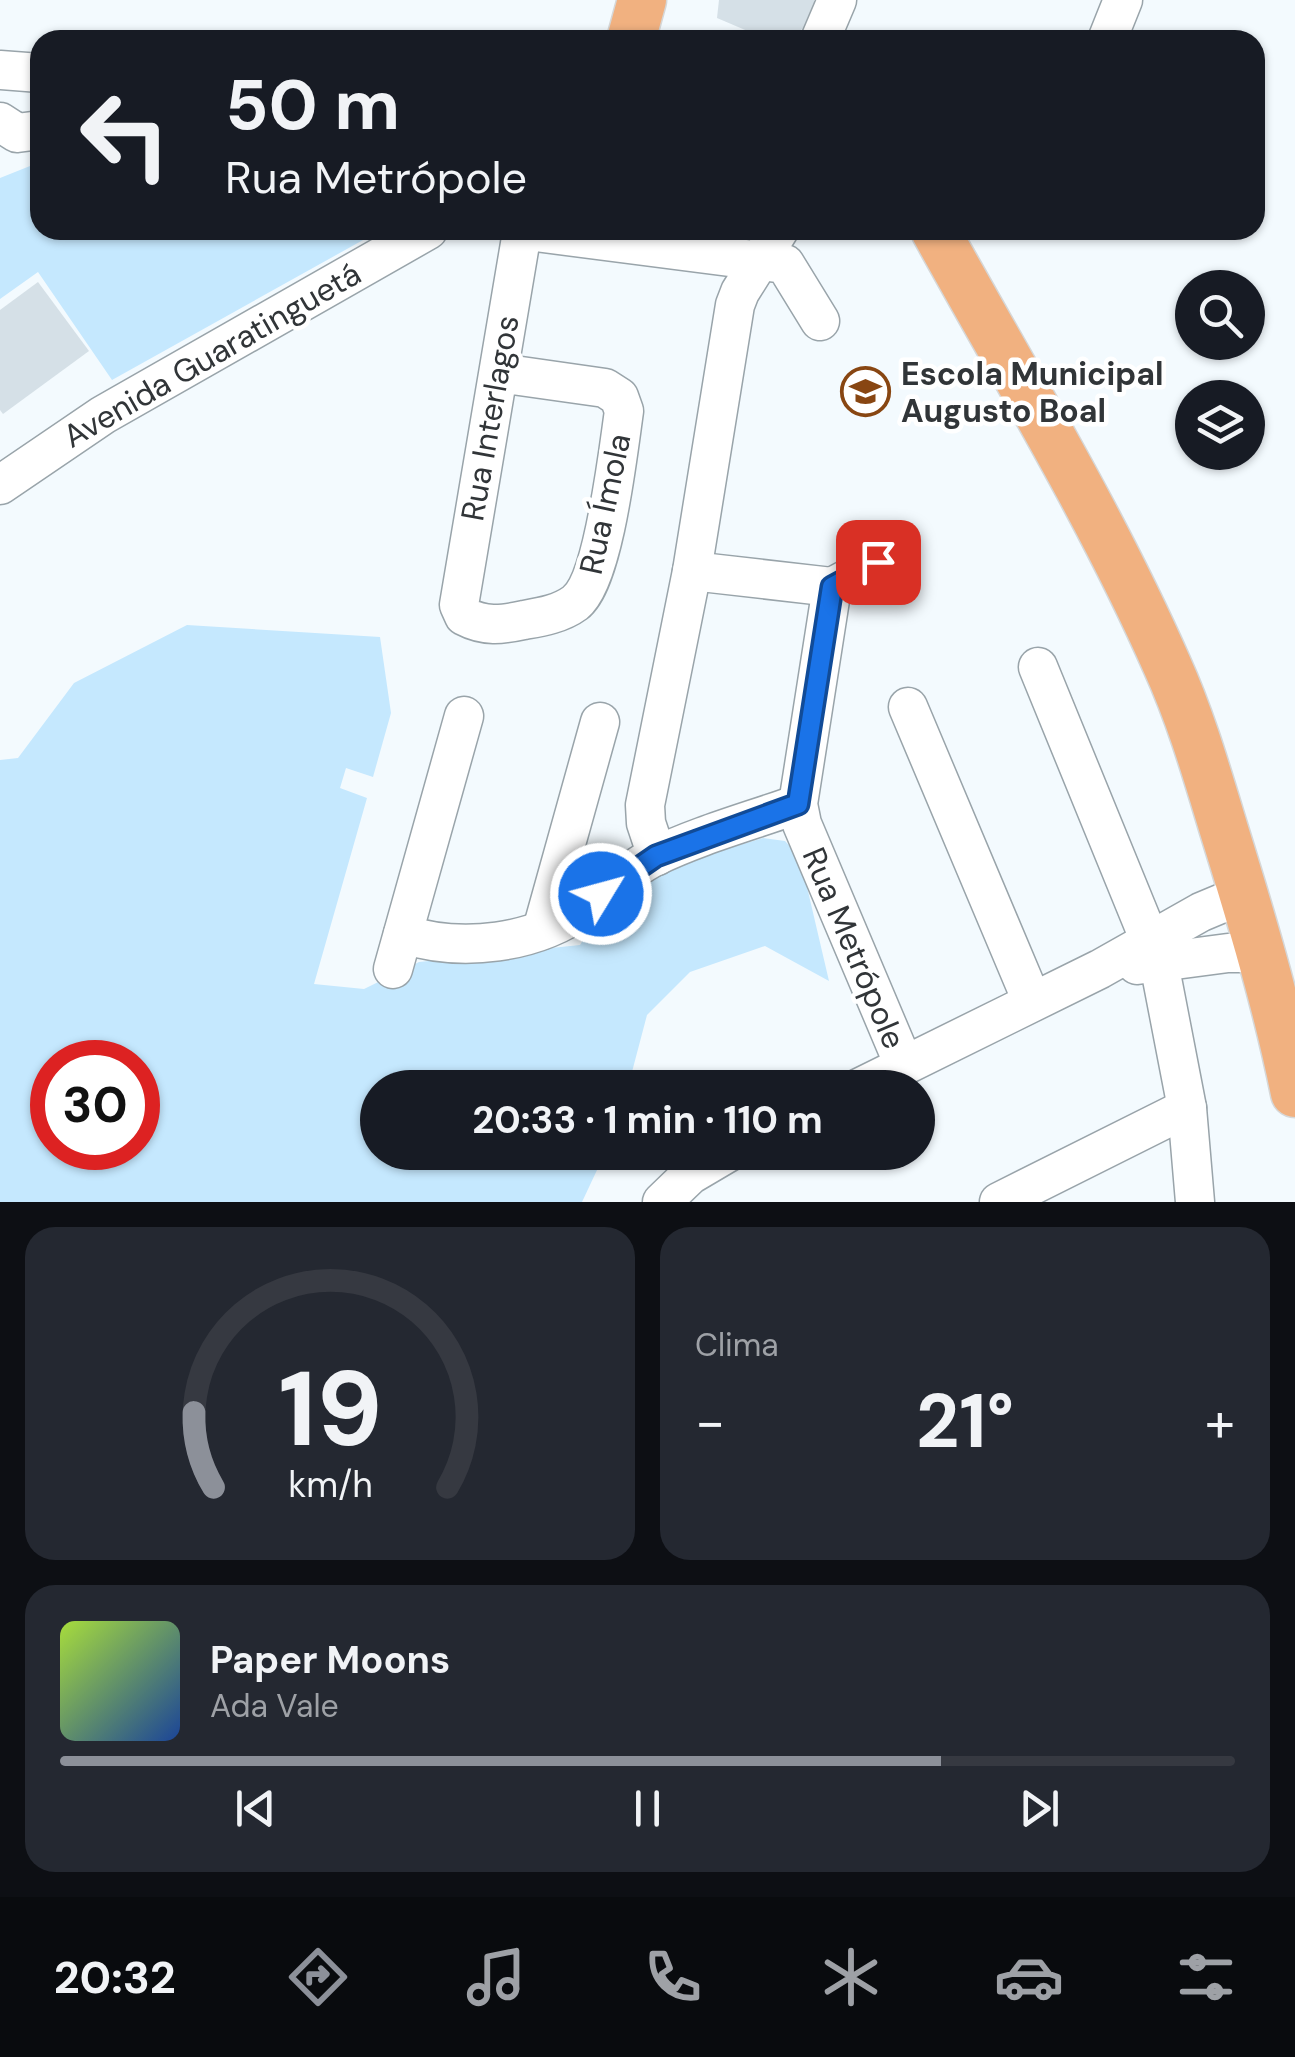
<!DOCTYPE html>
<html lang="pt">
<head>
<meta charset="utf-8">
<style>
	body { margin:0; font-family:"DM Sans",sans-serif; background:#242831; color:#f1f3f6; height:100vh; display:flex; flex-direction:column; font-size:38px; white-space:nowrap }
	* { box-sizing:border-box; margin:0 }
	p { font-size:32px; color:#9ea1a6 }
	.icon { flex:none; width:55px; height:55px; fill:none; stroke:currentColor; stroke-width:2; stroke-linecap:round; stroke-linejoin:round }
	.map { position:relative; height:1202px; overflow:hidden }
	.panel { display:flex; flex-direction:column; gap:25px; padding:25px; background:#0d0f14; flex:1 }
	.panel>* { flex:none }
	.hud { position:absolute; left:30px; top:30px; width:1235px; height:210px; border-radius:30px; box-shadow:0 2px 8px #0004; background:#171b24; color:#f1f3f6; overflow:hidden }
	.fabs { position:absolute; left:1175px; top:270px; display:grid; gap:20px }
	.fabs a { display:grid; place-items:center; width:90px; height:90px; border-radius:50%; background:#171b24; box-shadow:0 2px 8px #0004; font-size:50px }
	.speed { position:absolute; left:30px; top:1040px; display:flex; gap:20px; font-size:50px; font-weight:700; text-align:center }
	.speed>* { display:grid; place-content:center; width:130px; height:130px; border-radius:50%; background:#171b24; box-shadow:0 2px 8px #0004; line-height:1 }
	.speed .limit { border:15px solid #d22; background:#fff; color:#111 }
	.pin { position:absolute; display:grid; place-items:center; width:85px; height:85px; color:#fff; margin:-42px; border-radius:20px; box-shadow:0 5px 15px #0006 }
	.me { position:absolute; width:110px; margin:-55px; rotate:53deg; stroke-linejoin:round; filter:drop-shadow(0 0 8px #0008) }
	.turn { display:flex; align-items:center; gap:35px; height:210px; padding:0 30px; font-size:45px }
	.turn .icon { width:130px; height:130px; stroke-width:2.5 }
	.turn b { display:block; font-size:70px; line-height:85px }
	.big { font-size:75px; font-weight:700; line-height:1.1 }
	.panel .tile { flex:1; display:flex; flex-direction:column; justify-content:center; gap:15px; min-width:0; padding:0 35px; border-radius:30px; background:#242831 }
	.panel .dial { align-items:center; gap:0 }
	.dial svg { height:260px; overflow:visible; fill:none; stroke:#363941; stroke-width:7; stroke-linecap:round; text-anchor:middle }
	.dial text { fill:#f1f3f6; stroke:none }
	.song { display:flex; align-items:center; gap:30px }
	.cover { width:120px; height:120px; border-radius:15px; background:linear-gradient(135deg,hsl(80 70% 55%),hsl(220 70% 35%)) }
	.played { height:10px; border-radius:5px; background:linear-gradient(90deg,#8c9099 75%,#363941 75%) }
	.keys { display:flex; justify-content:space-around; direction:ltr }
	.heat { display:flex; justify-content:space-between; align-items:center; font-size:55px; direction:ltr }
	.panel .tiles { flex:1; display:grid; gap:25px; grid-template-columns:1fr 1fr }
	.tile:last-child { grid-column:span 2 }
	.trip { position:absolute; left:360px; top:1070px; width:575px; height:100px; border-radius:50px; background:#171b24; box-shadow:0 2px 8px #0004; font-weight:700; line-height:100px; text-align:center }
	.dock { display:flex; height:160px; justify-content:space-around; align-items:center; background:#090b0e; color:#9ea1a6 }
	.dock .icon { width:70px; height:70px }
	.dock .current { color:#8c9099 }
	.dock b { font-size:45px; color:#f1f3f6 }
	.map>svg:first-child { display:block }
	.green { fill:#c5e8fe; fill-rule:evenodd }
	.building { fill:#d5e0e7 }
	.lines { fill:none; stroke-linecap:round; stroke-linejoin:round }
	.minor-casing { stroke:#99a4aa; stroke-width:41 }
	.major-casing { stroke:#d6d7d7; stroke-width:51 }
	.minor { stroke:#fff; stroke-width:38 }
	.major { stroke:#f1b180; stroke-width:48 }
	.route-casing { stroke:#114b97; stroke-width:25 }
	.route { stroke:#1a73e8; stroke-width:18 }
	.labels { text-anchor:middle; stroke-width:9; stroke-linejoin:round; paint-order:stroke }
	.street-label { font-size:32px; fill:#313538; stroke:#fff }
	.poi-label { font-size:32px; font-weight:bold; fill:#313538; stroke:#fff; text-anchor:start }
</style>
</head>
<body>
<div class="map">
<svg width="1295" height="1202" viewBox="0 0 1295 1202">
	<rect width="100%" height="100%" fill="#f3fafe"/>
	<g class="green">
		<path d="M 40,162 L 40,230 L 381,230 L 112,380 L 38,272 L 0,299 L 0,178 Z"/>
		<path d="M 187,625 L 380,637 L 391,713 L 373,777 L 346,768 L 340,788 L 367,798 L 314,984 L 364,989 L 419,962 L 580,945 L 603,909 L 657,870 L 763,838 L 785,841 L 800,857 L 829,981 L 765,946 L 690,972 L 647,1015 L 628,1087 L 378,1088 L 378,1152 L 605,1153 L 582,1202 L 0,1202 L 0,760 L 18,758 L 74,683 ZM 52,1062 L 138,1062 L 138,1148 L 52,1148 Z"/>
	</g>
	<g class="building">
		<path d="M 719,0 L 814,0 L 815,12 L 812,22 L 798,32 L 784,40 L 769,40 L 717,18 Z"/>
		<path d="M 38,282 L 89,351 L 3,414 L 0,410 L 0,310 Z"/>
	</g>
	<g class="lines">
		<defs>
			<g id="minor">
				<path d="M 820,40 L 837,0"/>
				<path d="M 1107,40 L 1123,0"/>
				<path d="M 0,70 L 40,73"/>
				<path d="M 0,122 L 17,133 L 40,130"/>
				<path d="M 520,230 L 785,264 L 820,321"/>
				<path d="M 499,373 L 605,388 L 619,397 L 624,411 C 618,452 604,581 575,603 C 560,614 541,617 524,620 C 501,625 485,627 464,616 L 459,605 L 522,232"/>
				<path d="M 0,485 L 103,415 L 428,230"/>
				<path d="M 879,562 L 832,587 L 798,804 L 802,824 L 904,1065"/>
				<path d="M 692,571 L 832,587"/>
				<path d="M 1038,667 L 1159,963 L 1187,1108 L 1195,1202"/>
				<path d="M 908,707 L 1032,1001"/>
				<path d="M 657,856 L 646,823 L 645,805 L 692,571 L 735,305 L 740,292 L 779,230"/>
				<path d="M 542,930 L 600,722"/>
				<path d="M 403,934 C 462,953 535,944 586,907 C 609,890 628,870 654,857 C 699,835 751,821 798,804"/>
				<path d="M 1137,965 L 1228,953 L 1261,953"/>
				<path d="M 393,969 L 464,716"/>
				<path d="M 859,1088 L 1100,969 L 1201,912 L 1244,894"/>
				<path d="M 662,1202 L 690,1175 L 729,1152"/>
				<path d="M 999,1202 L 1187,1108"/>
			</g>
			<g id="major">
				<path d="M 631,40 L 642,0"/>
				<path d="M 935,230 C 1014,373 1101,515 1167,665 C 1191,718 1207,774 1224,830 C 1251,917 1277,1004 1295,1093"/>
			</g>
		</defs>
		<use href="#minor" class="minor-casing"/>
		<use href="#major" class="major-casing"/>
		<use href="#minor" class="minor"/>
		<use href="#major" class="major"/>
	</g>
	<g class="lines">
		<defs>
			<path id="route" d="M 601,894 L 656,856 L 798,804 L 832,587 L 878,562"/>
		</defs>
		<use href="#route" class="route-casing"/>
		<use href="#route" class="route"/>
	</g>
	<defs>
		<symbol id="school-ring" viewBox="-11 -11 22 22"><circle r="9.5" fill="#fff" stroke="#884612" stroke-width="1.5"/><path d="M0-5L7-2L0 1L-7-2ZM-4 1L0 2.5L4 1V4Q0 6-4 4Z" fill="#884612"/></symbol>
	</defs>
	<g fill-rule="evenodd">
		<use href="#school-ring" x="838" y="364" width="55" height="55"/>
	</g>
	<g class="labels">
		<g class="street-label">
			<text transform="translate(212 355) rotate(-30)" y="11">Avenida Guaratinguetá</text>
			<text transform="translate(490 418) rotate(-80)" y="11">Rua Interlagos</text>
			<text transform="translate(605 504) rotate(-78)" y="11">Rua Ímola</text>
			<text transform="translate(854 948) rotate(67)" y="11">Rua Metrópole</text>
		</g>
		<g class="poi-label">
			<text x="901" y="385">Escola Municipal<tspan x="901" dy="37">Augusto Boal</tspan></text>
		</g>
	</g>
</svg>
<div class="fabs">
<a><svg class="icon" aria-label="search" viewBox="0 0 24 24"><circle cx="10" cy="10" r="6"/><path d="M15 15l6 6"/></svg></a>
<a><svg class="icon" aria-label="layers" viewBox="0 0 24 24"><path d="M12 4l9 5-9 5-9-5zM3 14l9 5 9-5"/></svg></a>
</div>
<div class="speed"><div class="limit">30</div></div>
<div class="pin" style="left:878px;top:562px;background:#d93025"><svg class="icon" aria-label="arrive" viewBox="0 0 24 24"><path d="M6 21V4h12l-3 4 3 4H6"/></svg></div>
<svg class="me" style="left:601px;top:894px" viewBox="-20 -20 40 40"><circle r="17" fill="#1a73e8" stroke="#fff" stroke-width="3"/><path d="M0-11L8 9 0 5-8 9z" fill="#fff"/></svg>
<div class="trip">20:33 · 1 min · 110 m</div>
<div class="hud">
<div class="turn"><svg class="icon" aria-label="left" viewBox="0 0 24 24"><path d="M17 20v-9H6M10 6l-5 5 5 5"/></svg><div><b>50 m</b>Rua Metrópole</div></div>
</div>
</div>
<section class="panel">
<div class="tiles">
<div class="tile dial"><svg viewBox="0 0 100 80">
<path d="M14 69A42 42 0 1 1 86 69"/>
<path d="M14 69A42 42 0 0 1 8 46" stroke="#8c9099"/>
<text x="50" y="56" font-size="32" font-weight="700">19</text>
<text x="50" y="72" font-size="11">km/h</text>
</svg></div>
<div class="tile"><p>Clima</p>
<div class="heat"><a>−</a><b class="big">21°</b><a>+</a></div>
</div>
<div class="tile">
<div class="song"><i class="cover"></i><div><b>Paper Moons</b><p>Ada Vale</p></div></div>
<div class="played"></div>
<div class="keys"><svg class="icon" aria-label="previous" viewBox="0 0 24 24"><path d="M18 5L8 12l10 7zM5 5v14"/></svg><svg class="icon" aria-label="pause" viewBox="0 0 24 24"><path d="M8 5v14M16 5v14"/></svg><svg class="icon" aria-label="next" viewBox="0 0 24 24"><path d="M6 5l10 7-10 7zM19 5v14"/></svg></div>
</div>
</div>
</section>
<nav class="dock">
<b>20:32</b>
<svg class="icon current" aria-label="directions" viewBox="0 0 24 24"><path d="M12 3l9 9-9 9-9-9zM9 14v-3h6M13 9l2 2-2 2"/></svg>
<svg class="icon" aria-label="music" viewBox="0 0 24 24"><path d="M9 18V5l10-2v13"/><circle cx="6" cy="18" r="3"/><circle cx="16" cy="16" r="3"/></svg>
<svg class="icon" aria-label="phone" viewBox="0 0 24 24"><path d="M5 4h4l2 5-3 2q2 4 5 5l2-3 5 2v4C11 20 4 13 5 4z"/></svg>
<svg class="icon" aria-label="climate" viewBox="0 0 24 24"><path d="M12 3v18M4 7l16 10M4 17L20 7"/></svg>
<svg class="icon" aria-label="car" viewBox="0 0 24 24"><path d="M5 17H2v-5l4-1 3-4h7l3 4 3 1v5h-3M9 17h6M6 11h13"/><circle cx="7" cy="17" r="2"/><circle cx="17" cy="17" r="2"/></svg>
<svg class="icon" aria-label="filters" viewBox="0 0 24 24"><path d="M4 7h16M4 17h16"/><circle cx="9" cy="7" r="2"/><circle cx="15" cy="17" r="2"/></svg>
</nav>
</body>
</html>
